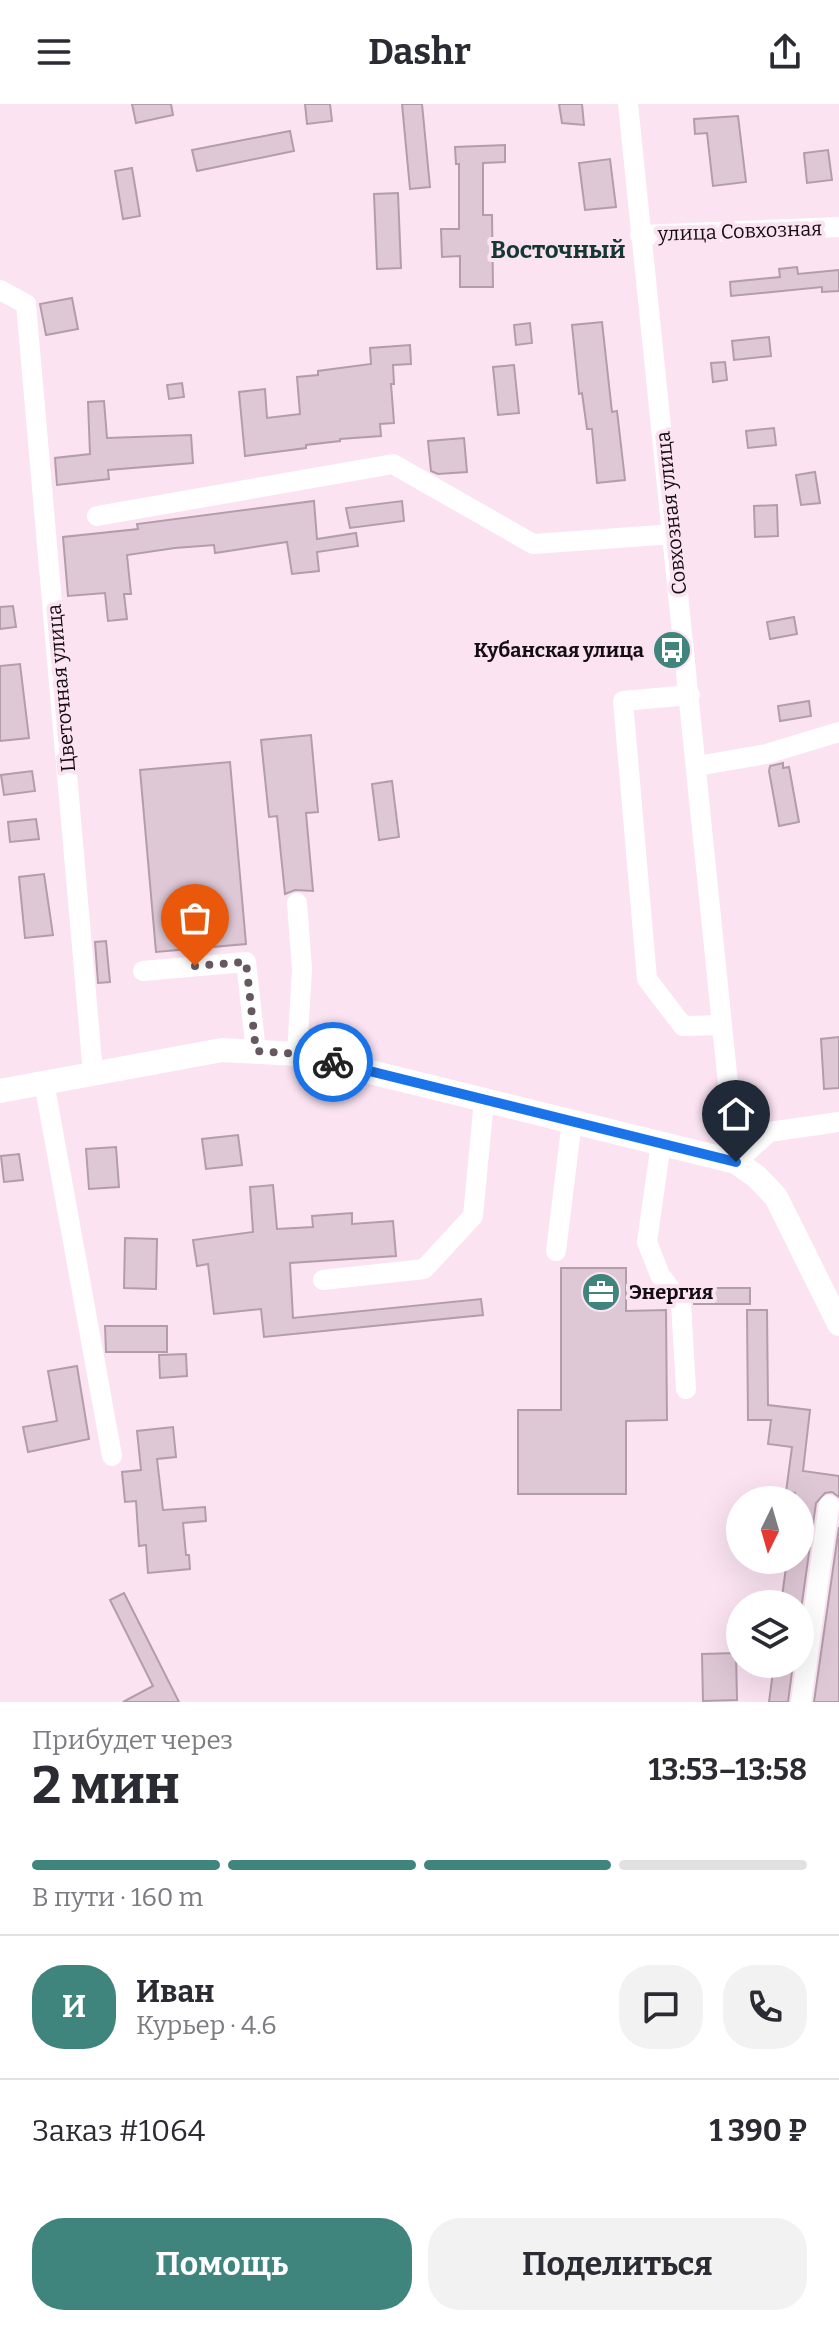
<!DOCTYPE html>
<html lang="ru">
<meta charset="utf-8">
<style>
body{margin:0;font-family:Bitter,serif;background:#f2f2f3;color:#2b2b33;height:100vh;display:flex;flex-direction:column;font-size:30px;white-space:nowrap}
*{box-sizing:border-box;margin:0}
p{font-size:26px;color:#7c7c81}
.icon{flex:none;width:44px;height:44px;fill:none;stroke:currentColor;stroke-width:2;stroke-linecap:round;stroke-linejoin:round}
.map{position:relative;height:1598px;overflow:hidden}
.sheet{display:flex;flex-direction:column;background:#fff;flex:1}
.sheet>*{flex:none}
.needle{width:52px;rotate:185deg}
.buttons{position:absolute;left:726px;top:1382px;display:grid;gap:16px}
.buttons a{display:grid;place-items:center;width:88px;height:88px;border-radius:50%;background:#fff;box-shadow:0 8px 32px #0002;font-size:40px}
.pin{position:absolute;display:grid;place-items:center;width:68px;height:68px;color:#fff;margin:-82px -34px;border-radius:50% 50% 50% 0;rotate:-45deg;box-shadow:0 0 8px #0007}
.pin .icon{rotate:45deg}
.courier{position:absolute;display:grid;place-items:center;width:80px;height:80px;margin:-40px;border:6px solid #1a73e8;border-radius:50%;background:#fff;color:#222;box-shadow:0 2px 10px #0007}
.headline em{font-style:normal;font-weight:700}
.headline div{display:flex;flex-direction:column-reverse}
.headline{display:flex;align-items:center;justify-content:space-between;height:136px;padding:0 32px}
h1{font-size:52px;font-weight:700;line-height:60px}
.bar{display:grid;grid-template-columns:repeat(4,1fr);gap:12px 8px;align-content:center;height:96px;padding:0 32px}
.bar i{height:10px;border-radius:6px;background:#e1e1e2}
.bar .active{background:#3f857d}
.bar p{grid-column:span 4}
.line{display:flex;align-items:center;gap:20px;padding:0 32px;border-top:2px solid #e1e1e2}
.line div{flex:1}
.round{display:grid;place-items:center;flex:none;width:84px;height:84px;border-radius:32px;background:#f2f2f3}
.action{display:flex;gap:16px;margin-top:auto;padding:16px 32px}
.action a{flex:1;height:92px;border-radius:32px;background:#3f857d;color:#fff;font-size:32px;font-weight:700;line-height:92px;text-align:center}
.action a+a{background:#f2f2f3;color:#2b2b33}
header{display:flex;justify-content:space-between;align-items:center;height:104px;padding:0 32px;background:#fff;font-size:36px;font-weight:700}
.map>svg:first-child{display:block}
.building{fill:#dfc8d6;stroke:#b49dab;stroke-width:2}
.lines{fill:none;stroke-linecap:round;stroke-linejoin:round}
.minor{stroke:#fff;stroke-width:20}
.major{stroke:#fff;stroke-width:24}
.done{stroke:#655860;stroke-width:8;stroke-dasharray:0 14.4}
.route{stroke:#1a73e8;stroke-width:10}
.labels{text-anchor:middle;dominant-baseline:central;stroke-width:8;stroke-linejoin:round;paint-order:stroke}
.street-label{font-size:20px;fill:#140d12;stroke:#fbe3f2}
.poi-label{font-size:20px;font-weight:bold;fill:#140d12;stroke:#fbe3f2;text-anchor:end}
.quarter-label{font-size:24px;font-weight:bold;fill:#153733;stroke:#fbe3f2}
</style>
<header><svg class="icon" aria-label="menu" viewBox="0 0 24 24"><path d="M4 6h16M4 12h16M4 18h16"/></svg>Dashr<svg class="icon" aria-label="share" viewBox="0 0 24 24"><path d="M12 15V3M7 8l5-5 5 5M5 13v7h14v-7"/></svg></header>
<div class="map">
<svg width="839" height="1598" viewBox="0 0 839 1598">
<rect width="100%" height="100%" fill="#fbe3f2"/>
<!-- building -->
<g class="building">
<path d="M132,0H171L173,11L136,19Z"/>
<path d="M305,0H330L332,17L307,20Z"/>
<path d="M402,0H422L430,83L410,85Z"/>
<path d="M559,0H582L584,21L562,19Z"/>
<path d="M738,12L746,78L713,82L707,29L695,30L694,15Z"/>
<path d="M290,27L294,47L197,67L192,46Z"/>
<path d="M505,41V58L483,59V111H492L493,183H460V152L442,153L441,125H459V60H456L455,43Z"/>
<path d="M828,46L832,76L807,79L804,49Z"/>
<path d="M610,55L616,103L585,106L579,59Z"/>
<path d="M132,64L140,112L123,115L115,67Z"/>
<path d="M398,89L401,164L377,165L374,90Z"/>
<path d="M797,163L798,170L839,166V187L822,188V183L731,192L730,178L780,173L779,165Z"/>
<path d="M72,194L78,225L46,231L40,200Z"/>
<path d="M602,218L612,308L617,307L625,376L597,379L592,325H587L582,289L579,290L572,221Z"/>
<path d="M530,219L532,239L516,241L514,221Z"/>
<path d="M769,233L771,252L734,256L732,237Z"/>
<path d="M410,241L411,260L393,261L394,280H391L394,319L380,320L381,332L340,335V337L306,341V344L245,352L239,288L265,285L267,314L300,310L297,273L318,271V267L371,260L370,244Z"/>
<path d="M725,258L727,276L713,278L711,259Z"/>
<path d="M514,261L519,309L498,311L493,263Z"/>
<path d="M182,279L184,293L169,295L167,281Z"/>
<path d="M104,297L107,334L191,331L193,359L108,366L109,375L57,381L55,354L90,350L88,298Z"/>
<path d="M774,324L776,341L748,344L746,327Z"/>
<path d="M464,334L467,368L438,370L431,367L428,337Z"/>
<path d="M815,368L820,399L801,401L796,371Z"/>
<path d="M314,397L317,435L356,429L358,442L317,448L319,467L292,470L287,438L215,449L214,441L175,444L127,451L131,490H124L127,515L108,517L105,489L68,492L63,433L138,425L137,420Z"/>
<path d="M402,397L404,417L350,424L346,404Z"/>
<path d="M777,401L778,432L755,433L754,402Z"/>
<path d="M13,502L16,523L0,525V503Z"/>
<path d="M794,513L797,530L770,535L767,518Z"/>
<path d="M20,560L29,634L0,637V562Z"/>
<path d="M809,597L811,612L780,617L778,602Z"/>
<path d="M311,631L318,708L306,709L313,787L295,786L285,790L277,712L269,713L261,636Z"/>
<path d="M230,658L246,840L156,848L140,666Z"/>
<path d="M783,659V664L789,663L799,718L779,722L769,667L770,662Z"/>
<path d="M32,667L35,687L4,691L1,671Z"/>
<path d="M392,677L399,733L379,736L372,680Z"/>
<path d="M36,715L39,735L10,738L8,718Z"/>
<path d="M44,770L53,831L25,834L19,773Z"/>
<path d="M106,837L110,878L98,879L95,838Z"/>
<path d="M839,933V984L824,985L821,935Z"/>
<path d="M238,1031L242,1061L206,1065L202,1035Z"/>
<path d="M116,1043L119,1083L89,1085L86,1045Z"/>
<path d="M19,1050L23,1076L4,1078L1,1052Z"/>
<path d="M273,1081L277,1125L313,1123L312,1112L352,1109V1120L393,1117L396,1152L290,1159L293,1214L481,1195L483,1211L264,1233L261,1205L214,1210L208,1160L197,1162L193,1136L253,1128L250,1083Z"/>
<path d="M125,1134L157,1135L156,1185L124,1184Z"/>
<path d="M561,1164H626V1207L666,1206L667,1316L626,1317V1390H518V1306H561Z"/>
<rect x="694" y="1184" width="56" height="16"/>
<path d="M747,1206H767L768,1301L810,1306L803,1367L839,1372V1393L832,1388L825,1389L816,1399L800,1513V1500H781L787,1456H800V1396H794L795,1389L786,1388L792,1343L768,1340L771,1316H748Z"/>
<path d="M105,1222H167V1248H106Z"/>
<path d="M186,1250L187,1272L160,1274L159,1251Z"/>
<path d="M77,1262L89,1335L28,1348L23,1323L57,1317L48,1267Z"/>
<path d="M173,1323L176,1353L157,1355L163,1406L205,1403L206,1417L183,1419L186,1451H189L190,1465L148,1469L146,1441L139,1442L136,1397L125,1398L122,1368L141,1366L137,1327Z"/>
<path d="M839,1423V1598H814Z"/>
<path d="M124,1489L179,1598H123L153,1582L110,1496Z"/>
<path d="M736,1549L737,1596L703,1597L702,1550Z"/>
<path d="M774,1560H793L788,1598H769Z"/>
</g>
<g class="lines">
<!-- minor -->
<g class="minor">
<path d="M628,0L736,1058"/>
<path d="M640,131L839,123"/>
<path d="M0,186L26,200L93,969"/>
<path d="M97,412L393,360L533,440L674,430"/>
<path d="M690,591L623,597L647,875L683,922L722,921"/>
<path d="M697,662L766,650L839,628"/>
<path d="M297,799L302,865L297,950"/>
<path d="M143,867L246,858L256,947"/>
<path d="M44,978L112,1352"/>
<path d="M661,1039L647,1138L660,1171L681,1199L686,1285"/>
<path d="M736,1058L769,1028L839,1018"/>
<path d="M556,1147L572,1017"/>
<path d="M323,1176L424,1165L473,1112L484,996"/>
<path d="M801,1598L829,1401"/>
</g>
<!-- major -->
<path class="major" d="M0,987L222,946L297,950L736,1058L757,1073L776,1093L839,1220"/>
</g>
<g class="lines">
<!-- done -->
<path class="done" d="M195,862L246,858L256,947L297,950L333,958"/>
<!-- route -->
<path class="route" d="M333,958L736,1058"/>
</g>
<!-- icons -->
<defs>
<g id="bus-disc" transform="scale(2)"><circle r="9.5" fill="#3f857d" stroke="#fbe3f2"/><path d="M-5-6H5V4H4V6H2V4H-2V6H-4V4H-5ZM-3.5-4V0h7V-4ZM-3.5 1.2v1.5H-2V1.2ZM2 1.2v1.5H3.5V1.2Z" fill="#fff"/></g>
<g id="office-disc" transform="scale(2)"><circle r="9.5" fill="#3f857d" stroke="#fbe3f2"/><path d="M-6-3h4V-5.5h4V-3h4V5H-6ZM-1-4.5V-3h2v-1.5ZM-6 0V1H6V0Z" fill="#fff"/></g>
</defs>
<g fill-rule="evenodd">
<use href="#bus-disc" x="672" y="546"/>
<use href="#office-disc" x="601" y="1188"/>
</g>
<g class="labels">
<!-- street labels -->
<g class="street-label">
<text transform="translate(740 127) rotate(-2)">улица Совхозная</text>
<text transform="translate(671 409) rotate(-96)">Совхозная улица</text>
<text transform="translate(61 584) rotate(-95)">Цветочная улица</text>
</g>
<!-- poi labels -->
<g class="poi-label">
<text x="644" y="546">Кубанская улица</text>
<text x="629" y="1188" text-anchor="start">Энергия</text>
</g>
<!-- quarter labels -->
<g class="quarter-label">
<text x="558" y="146">Восточный</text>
</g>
</g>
</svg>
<div class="buttons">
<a><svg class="needle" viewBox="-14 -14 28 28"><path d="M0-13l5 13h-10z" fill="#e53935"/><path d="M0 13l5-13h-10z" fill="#7c7c81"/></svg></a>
<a><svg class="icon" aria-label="layers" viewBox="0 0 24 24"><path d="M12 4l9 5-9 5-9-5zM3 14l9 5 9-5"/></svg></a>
</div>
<div class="pin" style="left:195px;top:862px;background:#ea580c"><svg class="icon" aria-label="bag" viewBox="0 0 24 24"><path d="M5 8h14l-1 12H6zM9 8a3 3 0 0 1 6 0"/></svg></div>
<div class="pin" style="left:736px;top:1058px;background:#1f2937"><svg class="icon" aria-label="home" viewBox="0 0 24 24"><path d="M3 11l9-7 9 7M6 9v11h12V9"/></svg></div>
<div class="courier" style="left:333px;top:958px"><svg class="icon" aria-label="bike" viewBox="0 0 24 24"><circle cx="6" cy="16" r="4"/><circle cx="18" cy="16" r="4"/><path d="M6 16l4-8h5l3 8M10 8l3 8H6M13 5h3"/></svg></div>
</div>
<section class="sheet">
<div class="headline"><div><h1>2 мин</h1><p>Прибудет через</p></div><em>13:53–13:58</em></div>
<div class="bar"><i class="active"></i><i class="active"></i><i class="active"></i><i></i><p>В пути · 160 m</p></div>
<div class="line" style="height:144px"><b class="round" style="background:#3f857d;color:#fff">И</b><div><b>Иван</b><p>Курьер · 4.6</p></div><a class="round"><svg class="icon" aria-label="chat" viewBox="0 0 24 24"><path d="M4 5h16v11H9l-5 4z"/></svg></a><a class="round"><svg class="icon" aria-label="phone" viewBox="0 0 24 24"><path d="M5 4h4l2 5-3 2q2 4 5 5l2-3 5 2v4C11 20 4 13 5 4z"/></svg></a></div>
<div class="line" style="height:104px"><div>Заказ #1064</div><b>1 390 ₽</b></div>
<div class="action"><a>Помощь</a><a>Поделиться</a></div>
</section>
